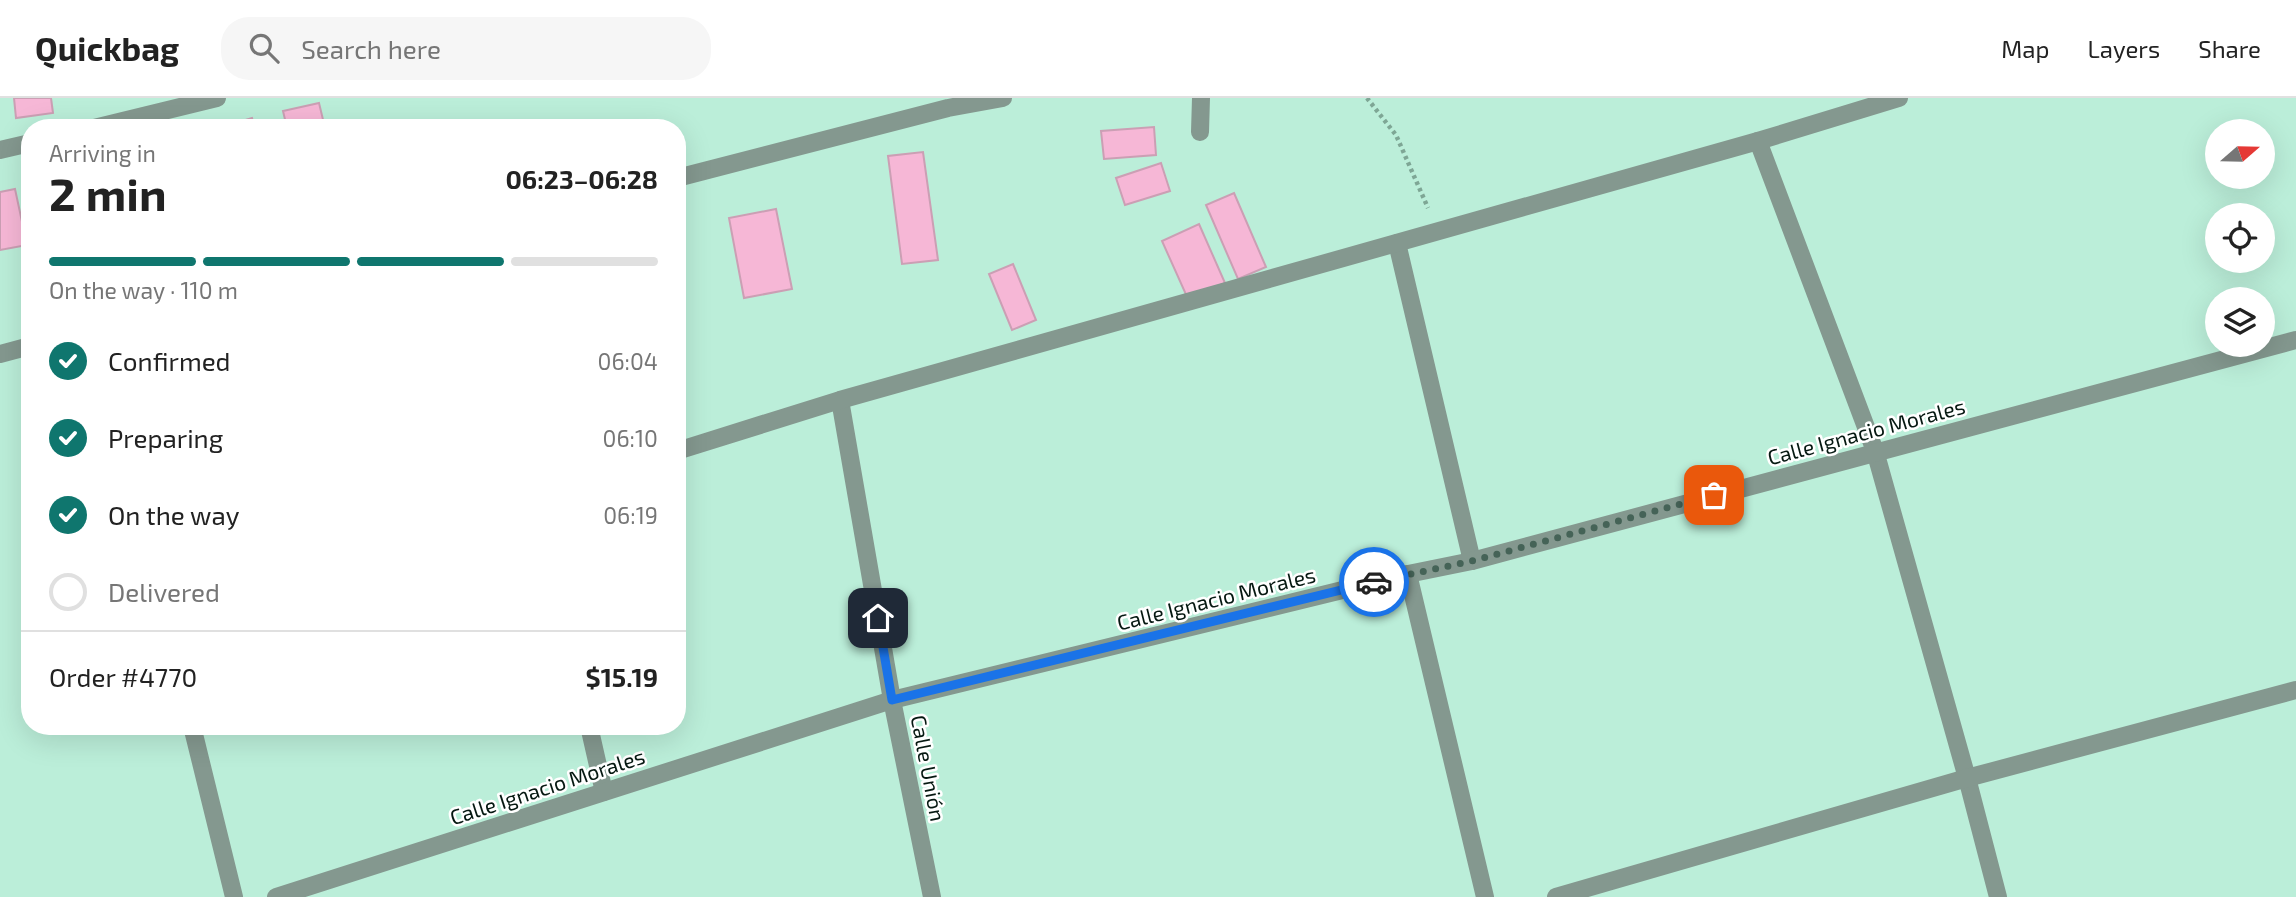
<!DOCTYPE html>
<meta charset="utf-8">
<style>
body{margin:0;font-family:"Exo 2",sans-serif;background:#f6f6f6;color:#222;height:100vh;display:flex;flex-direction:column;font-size:26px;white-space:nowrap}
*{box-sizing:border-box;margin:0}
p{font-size:23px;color:#767676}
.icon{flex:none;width:38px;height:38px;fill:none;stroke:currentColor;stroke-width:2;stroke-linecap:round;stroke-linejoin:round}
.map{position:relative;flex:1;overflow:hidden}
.details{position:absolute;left:21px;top:21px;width:665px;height:616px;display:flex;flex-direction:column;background:#fff;border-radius:28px;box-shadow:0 7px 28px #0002}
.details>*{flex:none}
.needle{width:46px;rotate:70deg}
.buttons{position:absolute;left:2205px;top:21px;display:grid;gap:14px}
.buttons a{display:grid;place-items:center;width:70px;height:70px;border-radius:50%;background:#fff;box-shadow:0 7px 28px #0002;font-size:35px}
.pin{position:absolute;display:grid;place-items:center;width:60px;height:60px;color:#fff;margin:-30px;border-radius:14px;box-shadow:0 4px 10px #0006}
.courier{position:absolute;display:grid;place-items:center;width:70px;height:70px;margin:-35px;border:5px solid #1a73e8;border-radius:50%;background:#fff;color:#222;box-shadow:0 2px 9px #0007}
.head em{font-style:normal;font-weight:700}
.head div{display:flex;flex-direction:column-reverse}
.head{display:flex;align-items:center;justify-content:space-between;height:119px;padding:0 28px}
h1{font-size:46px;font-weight:700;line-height:52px}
.bar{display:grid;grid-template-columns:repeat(4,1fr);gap:10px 7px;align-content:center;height:84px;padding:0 28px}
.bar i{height:9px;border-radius:5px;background:#e0e0e0}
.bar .active{background:#0f766e}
.bar p{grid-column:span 4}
.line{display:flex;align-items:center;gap:18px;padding:0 28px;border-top:2px solid #e0e0e0}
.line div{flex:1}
ol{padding:0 28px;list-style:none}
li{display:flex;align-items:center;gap:21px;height:77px}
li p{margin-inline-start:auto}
li .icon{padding:7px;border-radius:50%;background:#0f766e;color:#fff;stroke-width:4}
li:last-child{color:#767676}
li i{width:38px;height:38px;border:4px solid #e0e0e0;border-radius:50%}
header{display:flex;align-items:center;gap:42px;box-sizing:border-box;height:98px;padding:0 35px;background:#fff;border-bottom:2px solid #e0e0e0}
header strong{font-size:33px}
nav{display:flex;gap:38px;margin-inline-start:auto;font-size:24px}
.search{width:490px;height:63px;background:#f6f6f6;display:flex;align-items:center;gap:18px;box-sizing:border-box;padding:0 24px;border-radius:28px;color:#767676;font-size:26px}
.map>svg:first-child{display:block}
.building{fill:#f6b7d6;stroke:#cb9fb4;stroke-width:2}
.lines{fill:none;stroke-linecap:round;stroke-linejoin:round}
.path{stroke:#7ea695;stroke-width:4.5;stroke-dasharray:3.5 3.5;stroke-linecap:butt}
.minor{stroke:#84988f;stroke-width:18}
.done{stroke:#456357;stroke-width:7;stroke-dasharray:0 12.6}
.route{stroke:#1a73e8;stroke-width:9}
.labels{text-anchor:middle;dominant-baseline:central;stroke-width:5;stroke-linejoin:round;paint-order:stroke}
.street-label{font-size:21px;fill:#051811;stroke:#fff}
</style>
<header>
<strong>Quickbag</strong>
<div class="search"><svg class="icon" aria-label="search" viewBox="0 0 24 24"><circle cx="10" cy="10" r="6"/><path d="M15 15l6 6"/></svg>Search here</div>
<nav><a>Map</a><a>Layers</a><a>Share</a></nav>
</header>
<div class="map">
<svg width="2296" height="799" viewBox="0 0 2296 799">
<rect width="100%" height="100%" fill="#bbeed9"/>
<!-- building -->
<g class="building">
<path d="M14,0H51L53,15L16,20Z"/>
<path d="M319,5L325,30H287L283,13Z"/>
<path d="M252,20L255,30H219Z"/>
<path d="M1154,29L1156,57L1104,61L1101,33Z"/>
<path d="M923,54L938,162L902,166L888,58Z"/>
<path d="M1161,65L1170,93L1125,107L1116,80Z"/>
<path d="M15,91L27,147L0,152V94Z"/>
<path d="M1234,95L1266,169L1238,181L1206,107Z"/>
<path d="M776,111L792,191L744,200L729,120Z"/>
<path d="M1199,126L1225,185L1188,201L1162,143Z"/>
<path d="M1013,166L1036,222L1012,232L989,176Z"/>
</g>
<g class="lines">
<!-- path -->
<path class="path" d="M1367,0L1396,37L1428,110"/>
<!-- minor -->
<g class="minor">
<path d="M94,30L217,0"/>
<path d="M1200,34L1201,0"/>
<path d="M1758,43L1875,353L1967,680L1998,799"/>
<path d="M0,52L30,45"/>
<path d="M677,80L948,10L1003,0"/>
<path d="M1397,145L1472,463"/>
<path d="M0,256L30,248"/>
<path d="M840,302L892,602L932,799"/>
<path d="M677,353L840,302L1758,43L1899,0"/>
<path d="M1408,476L1485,799"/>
<path d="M192,628L234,799"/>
<path d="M589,628L604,694"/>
<path d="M276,799L892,602L1408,476L1472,463L2296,242"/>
<path d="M1556,799L1967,680L2296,592"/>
</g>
</g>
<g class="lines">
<!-- done -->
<path class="done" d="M1374,484L1472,463L1714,397"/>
<!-- route -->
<path class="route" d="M878,520L892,602L1374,484"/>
</g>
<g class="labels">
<!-- street labels -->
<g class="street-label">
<text transform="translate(1866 333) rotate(-15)">Calle Ignacio Morales</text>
<text transform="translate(1216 500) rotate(-14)">Calle Ignacio Morales</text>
<text transform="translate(929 670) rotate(79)">Calle Unión</text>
<text transform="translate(547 688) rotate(-18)">Calle Ignacio Morales</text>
</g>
</g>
</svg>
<div class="buttons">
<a><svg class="needle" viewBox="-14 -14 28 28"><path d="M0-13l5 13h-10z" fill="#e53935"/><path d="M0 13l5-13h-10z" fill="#767676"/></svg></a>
<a><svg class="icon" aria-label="locate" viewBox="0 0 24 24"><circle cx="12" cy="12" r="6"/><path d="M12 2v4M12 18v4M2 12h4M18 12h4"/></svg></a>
<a><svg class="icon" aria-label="layers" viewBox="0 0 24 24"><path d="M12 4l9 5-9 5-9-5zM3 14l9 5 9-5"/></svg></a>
</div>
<div class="pin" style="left:1714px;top:397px;background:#ea580c"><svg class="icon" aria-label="bag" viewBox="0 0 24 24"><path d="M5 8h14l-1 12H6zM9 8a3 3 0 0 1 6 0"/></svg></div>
<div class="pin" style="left:878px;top:520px;background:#1f2937"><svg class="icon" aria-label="home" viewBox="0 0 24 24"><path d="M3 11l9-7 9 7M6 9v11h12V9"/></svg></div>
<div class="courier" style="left:1374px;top:484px"><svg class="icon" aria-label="car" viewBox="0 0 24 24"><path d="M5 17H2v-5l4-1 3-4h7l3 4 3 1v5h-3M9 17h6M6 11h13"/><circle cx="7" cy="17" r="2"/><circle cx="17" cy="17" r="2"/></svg></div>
<section class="details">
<div class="head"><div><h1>2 min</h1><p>Arriving in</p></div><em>06:23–06:28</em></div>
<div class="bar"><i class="active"></i><i class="active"></i><i class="active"></i><i></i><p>On the way · 110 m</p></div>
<ol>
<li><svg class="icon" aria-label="check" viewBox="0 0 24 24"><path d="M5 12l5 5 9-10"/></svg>Confirmed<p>06:04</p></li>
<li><svg class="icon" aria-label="check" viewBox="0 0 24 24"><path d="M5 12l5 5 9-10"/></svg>Preparing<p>06:10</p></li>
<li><svg class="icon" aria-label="check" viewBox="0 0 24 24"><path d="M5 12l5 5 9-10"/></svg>On the way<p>06:19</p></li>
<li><i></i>Delivered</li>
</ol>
<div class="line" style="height:91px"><div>Order #4770</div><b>$15.19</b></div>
</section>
</div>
